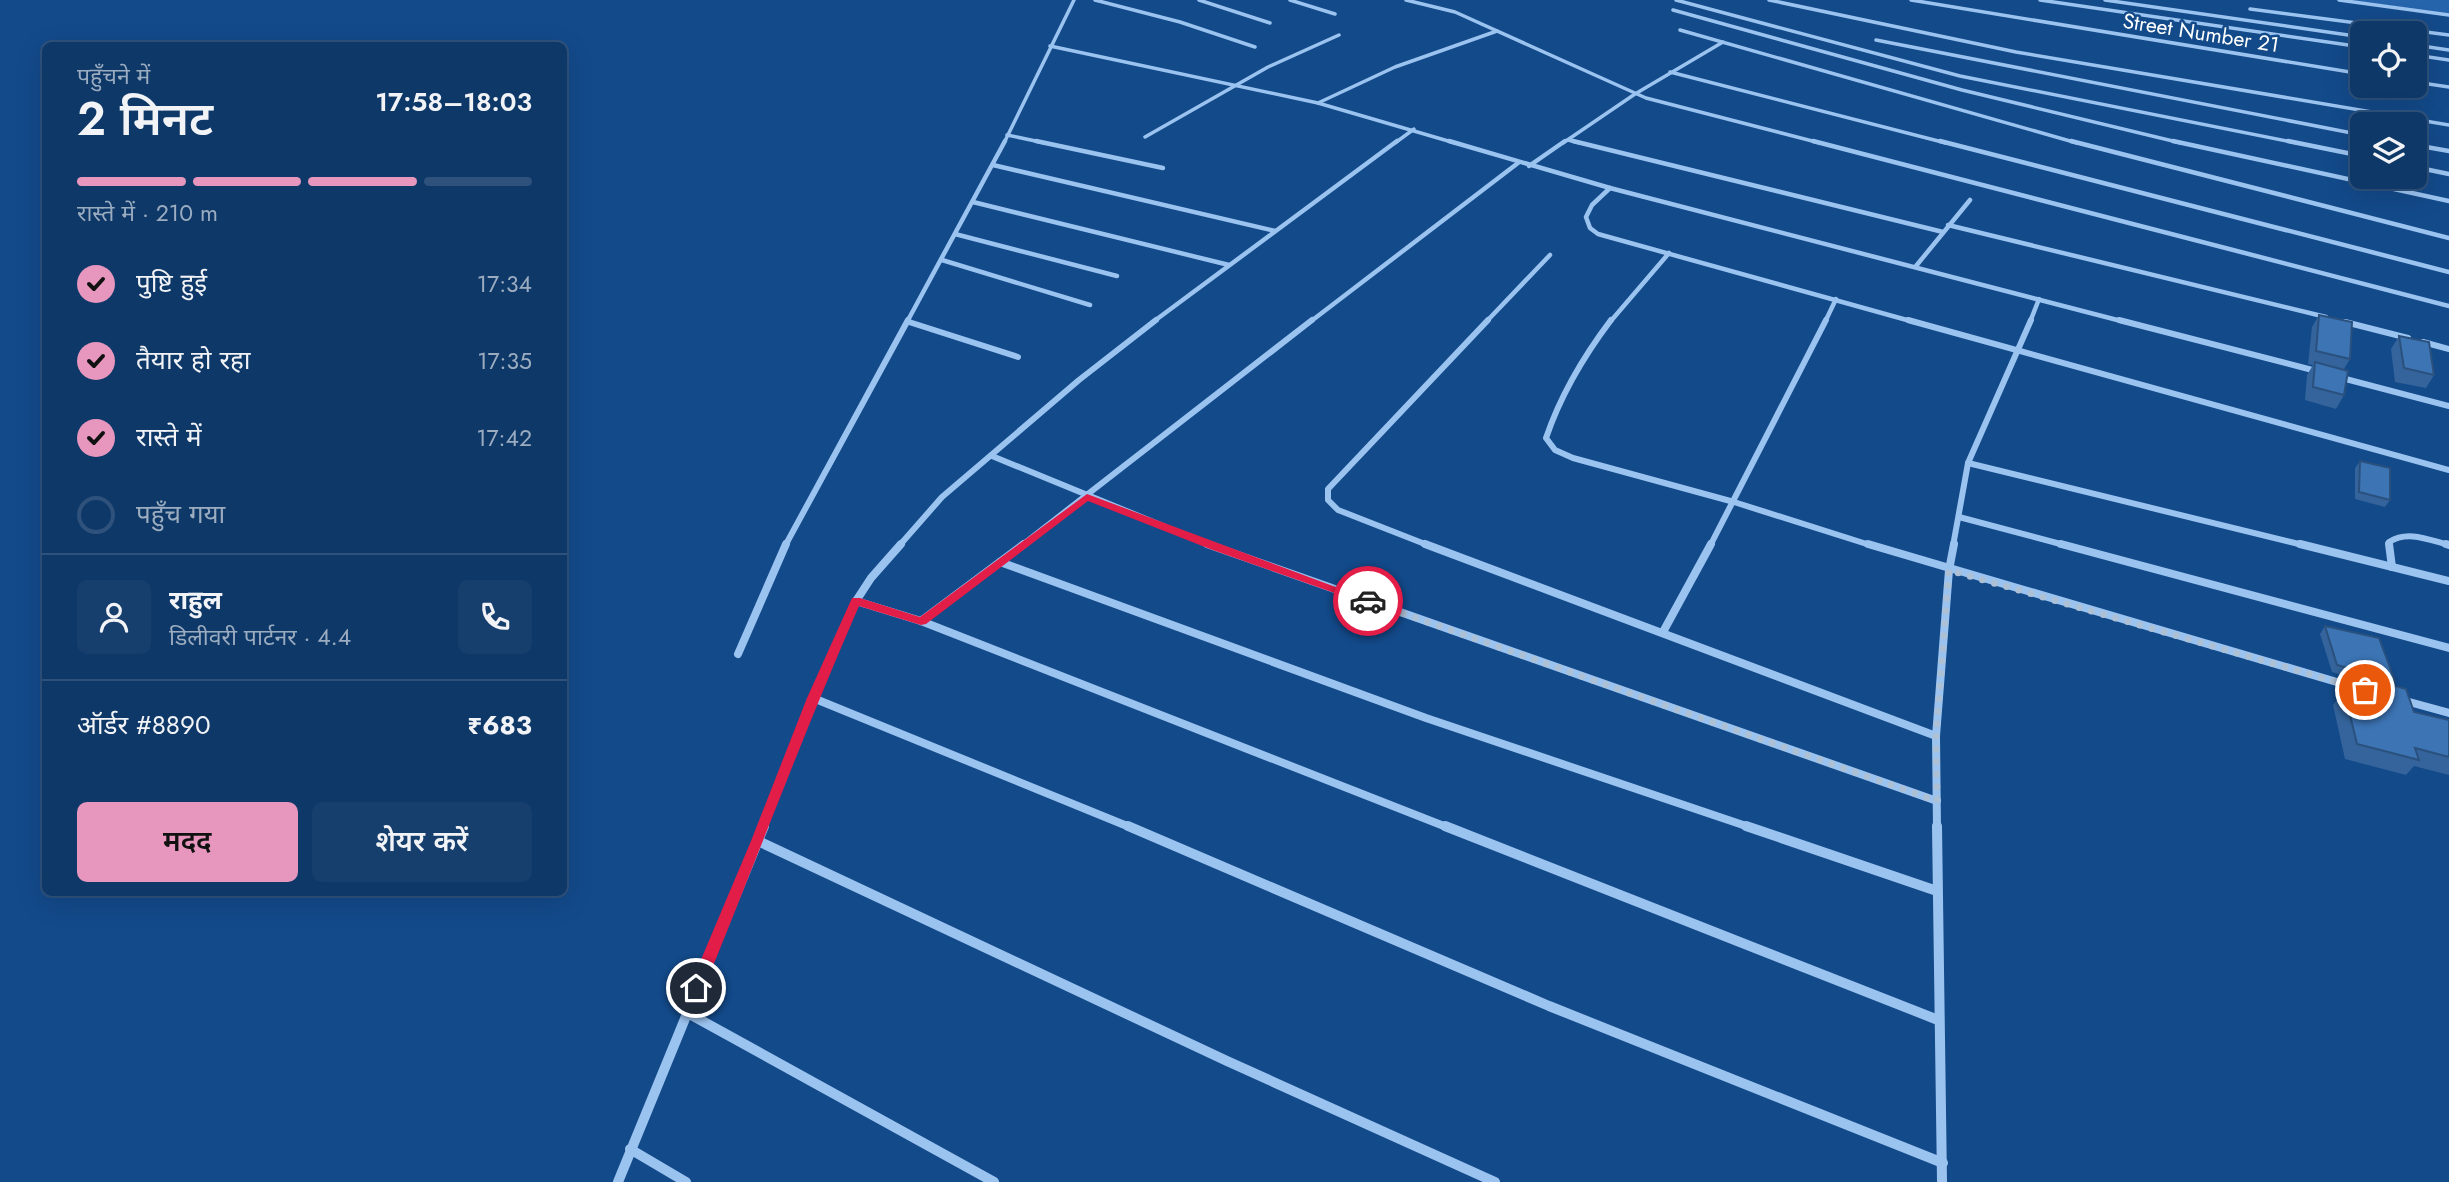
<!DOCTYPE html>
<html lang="hi">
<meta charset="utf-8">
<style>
body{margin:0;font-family:Jost,"Noto Sans Devanagari",sans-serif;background:#173f6e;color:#f1f3f6;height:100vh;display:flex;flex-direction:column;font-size:26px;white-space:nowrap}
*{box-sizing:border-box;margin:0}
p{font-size:23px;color:#9bacc0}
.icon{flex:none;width:38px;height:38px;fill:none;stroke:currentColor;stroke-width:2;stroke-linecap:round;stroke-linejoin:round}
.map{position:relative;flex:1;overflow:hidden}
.drawer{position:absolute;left:42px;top:42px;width:525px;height:854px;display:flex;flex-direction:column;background:#0e3868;border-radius:10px;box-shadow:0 7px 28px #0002,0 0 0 2px #2e527c}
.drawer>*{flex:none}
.fabs{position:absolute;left:2350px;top:21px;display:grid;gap:14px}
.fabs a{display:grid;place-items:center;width:77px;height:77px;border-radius:10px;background:#0e3868;box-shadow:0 7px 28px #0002,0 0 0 2px #2e527c;font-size:35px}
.pin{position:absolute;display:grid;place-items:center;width:60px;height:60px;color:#fff;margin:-30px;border:4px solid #fff;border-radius:50%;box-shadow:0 2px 7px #0007}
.courier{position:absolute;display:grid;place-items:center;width:70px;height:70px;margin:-35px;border:5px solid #e11d48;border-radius:50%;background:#fff;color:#222;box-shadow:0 2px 9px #0007}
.head em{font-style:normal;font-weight:600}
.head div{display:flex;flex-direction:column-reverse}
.head{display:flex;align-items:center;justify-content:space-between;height:119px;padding:0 35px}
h1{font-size:46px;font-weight:600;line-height:52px}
.bar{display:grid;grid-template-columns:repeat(4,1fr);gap:10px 7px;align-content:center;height:84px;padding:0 35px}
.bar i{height:9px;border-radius:5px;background:#2e527c}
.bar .on{background:#e797bd}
.bar p{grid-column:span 4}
.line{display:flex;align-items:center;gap:18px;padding:0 35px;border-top:2px solid #2e527c}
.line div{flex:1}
.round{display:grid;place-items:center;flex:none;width:74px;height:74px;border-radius:10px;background:#173f6e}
ol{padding:0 35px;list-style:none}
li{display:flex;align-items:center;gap:21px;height:77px}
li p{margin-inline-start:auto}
li .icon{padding:7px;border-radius:50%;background:#e797bd;color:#111;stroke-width:4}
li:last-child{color:#9bacc0}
li i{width:38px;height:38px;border:4px solid #2e527c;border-radius:50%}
.button{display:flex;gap:14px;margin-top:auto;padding:14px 35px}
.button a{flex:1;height:80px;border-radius:10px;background:#e797bd;color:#111;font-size:28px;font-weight:600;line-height:80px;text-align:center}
.button a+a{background:#173f6e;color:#f1f3f6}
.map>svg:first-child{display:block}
.green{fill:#2564aa}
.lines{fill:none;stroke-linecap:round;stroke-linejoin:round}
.street-far4{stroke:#9bc3f0;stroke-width:3.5}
.street-far3{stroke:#9bc3f0;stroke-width:4.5}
.street-far2{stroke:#9bc3f0;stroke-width:6}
.street-far1{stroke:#9bc3f0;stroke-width:8}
.street{stroke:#9bc3f0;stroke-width:10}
.wall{fill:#34649b}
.building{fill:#3c74b4;stroke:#2a517e;stroke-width:2}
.route{fill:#e11d48}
.done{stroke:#acc0d6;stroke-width:7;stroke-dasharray:0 12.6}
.labels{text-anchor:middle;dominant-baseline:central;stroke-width:5;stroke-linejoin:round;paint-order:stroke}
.far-street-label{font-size:21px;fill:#fff;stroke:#134a8a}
</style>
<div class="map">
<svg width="2449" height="1182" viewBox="0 0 2449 1182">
<rect width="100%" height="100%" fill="#134a8a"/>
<!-- green -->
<path class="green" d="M2351,0H2449V14Z"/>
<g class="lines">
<!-- street-far4 -->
<g class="street-far4">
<path d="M1095,0L1180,22L1255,47"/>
<path d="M1199,0L1270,23"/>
<path d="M1290,0L1335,14"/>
<path d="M1406,0L1455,12L1646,98L1820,143"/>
<path d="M1676,0L1960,76L2297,143"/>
<path d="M1769,0L2016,52L2449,125"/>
<path d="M1911,0L2362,74"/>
<path d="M2040,0L2362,47"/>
<path d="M2105,0L2362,37"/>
<path d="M2339,0L2449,15"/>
<path d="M2250,9L2449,35"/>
<path d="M1673,10L1962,90L2181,143"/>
<path d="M1680,30L2077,143"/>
<path d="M1876,40L2362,135"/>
<path d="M2415,45L2449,50"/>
<path d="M1050,46L1318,103L1455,143"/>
<path d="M2415,55L2449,60"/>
<path d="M1670,72L1946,143"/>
<path d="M2415,82L2449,87"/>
<path d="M1318,103L1395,67L1497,31"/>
<path d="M1007,135L1045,143"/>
<path d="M1145,137L1268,67L1339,35"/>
<path d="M1568,140L1580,143"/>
<path d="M1004,143L1074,0"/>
<path d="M1395,143L1414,129"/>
<path d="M1563,143L1635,94L1723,42"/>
</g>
<!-- street-far3 -->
<g class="street-far3">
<path d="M1036,141L1163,168"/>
<path d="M1449,141L1610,188L2125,322"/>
<path d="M1573,141L1943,232"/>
<path d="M1813,141L2449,306"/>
<path d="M1940,141L2449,272"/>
<path d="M2071,141L2449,238"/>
<path d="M2173,141L2449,201"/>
<path d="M2288,141L2362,156"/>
<path d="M2415,145L2449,151"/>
<path d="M993,165L1275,231"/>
<path d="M1529,166L1565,141"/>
<path d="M2415,167L2449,174"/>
<path d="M1610,188L1592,205L1586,217L1590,228L1598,234L1914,322"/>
<path d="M973,202L1229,265"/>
<path d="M1948,225L2326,317"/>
<path d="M955,234L1117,276"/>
<path d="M942,260L1090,305"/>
<path d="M1916,266L1970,200"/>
<path d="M907,322L1005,141"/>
<path d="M1153,322L1397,141"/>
<path d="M1310,322L1518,163"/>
<path d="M1486,322L1550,255"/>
<path d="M1610,322L1669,253"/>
<path d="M1825,322L1836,299"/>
<path d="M2030,322L2039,299"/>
</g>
<!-- street-far2 -->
<g class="street-far2">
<path d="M1611,320C1583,357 1561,394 1546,438L1555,450L1573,458L1734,502L1873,546"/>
<path d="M1908,320L2449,470"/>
<path d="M2119,320L2320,372"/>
<path d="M909,322L1018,357"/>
<path d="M2345,322L2408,338"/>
<path d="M2423,342L2449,349"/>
<path d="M2338,377L2449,406"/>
<path d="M992,456L1212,546"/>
<path d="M1968,463L2307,546"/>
<path d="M1959,517L2068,546"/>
<path d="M785,546L908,320"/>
<path d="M899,546L942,497L1079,380L1156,320"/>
<path d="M1021,546L1312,320"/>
<path d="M1430,546L1338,510L1328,500V489L1488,320"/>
<path d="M1710,546L1826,320"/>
<path d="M1953,546L1968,463L2031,320"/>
<path d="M2389,546V542C2408,530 2429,540 2449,545"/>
</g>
<!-- street-far1 -->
<g class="street-far1">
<path d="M1207,544L1937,801"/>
<path d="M1425,544L1936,736"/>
<path d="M1868,544L2347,685"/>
<path d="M2061,544L2449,648"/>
<path d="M2300,544L2449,581"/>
<path d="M2389,544L2392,567"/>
<path d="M2446,544L2449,545"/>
<path d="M1000,562L1426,718L1752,828"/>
<path d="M856,601L921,621L1449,828"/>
<path d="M921,621L1024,544"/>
<path d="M1663,632L1711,544"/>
<path d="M738,654L786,544"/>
<path d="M813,698L1132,828"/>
<path d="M2402,700L2449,713"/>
<path d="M763,828L813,698L856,601L871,578L901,544"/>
<path d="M1937,828L1936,736L1949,570L1954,544"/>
</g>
<!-- street -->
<g class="street">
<path d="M1128,826L1549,1006L1943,1163"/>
<path d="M1445,826L1938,1020"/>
<path d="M1746,826L1937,891"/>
<path d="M1937,826L1942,1182"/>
<path d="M758,841L1227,1061L1495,1182"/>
<path d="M686,1012L994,1182"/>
<path d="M630,1149L686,1182"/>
<path d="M618,1182L764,826"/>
</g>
</g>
<!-- wall -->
<g class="wall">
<path d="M2319,315L2350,359L2344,369V395L2336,409L2305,400L2307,375L2313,365L2308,364L2312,327Z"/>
<path d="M2399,336L2434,375L2426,388L2395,382L2391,349Z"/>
<path d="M2360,461L2390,500L2385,507L2355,499V468Z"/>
<path d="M2325,626L2395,681L2392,685L2414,712L2449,720V775L2414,766L2406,775L2345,759L2333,705L2339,697L2336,687L2345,676L2332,672L2320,634Z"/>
</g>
<!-- building -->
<g class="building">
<path d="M2319,315L2352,322L2350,359L2316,351Z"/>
<path d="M2399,336L2429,342L2434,375L2404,368Z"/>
<path d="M2315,362L2348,371L2344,395L2313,387Z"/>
<path d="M2360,461L2390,468V500L2359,492Z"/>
<path d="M2325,626L2379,638L2395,681L2337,665Z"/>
<path d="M2347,672L2406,689L2414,712L2449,720V757L2415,748L2419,760L2357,744L2344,690L2354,693Z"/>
</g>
<!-- route -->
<path class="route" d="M1087,494L1373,601L1372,603H1363L1210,549L1088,501L926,624L921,625L859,606C804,732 756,861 704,988L702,992H691L689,988L751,841L807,698L852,598H860L920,617Z"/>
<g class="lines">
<!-- done -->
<path class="done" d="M1368,601L1937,801L1936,736L1949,570L2365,690"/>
</g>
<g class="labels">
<!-- far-street labels -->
<g class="far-street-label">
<text transform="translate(2201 33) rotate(9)">Street Number 21</text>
</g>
</g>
</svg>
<div class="fabs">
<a><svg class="icon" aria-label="locate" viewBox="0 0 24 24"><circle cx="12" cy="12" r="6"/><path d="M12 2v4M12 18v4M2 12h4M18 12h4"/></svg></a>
<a><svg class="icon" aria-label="layers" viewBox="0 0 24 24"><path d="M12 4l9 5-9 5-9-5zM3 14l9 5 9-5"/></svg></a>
</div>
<div class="pin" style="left:2365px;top:690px;background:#ea580c"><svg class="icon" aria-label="bag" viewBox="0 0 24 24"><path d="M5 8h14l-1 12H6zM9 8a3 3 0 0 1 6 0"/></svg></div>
<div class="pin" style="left:696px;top:988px;background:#1f2937"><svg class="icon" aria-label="home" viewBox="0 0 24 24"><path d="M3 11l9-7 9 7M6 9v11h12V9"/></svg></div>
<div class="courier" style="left:1368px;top:601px"><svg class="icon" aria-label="car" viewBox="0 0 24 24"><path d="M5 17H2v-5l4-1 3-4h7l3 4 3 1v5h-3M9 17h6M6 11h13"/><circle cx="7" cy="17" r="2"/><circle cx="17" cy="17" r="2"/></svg></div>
<section class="drawer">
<div class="head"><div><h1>2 मिनट</h1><p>पहुँचने में</p></div><em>17:58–18:03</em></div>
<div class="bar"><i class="on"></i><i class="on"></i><i class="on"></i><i></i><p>रास्ते में · 210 m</p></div>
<ol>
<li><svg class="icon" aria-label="check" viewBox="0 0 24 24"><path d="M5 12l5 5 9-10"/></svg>पुष्टि हुई<p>17:34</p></li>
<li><svg class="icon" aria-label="check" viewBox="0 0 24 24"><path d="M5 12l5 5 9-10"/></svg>तैयार हो रहा<p>17:35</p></li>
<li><svg class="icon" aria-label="check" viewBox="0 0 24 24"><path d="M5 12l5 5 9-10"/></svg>रास्ते में<p>17:42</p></li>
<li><i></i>पहुँच गया</li>
</ol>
<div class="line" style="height:126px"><a class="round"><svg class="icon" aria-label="person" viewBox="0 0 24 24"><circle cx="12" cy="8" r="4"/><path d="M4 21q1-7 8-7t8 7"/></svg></a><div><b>राहुल</b><p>डिलीवरी पार्टनर · 4.4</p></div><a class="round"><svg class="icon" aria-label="phone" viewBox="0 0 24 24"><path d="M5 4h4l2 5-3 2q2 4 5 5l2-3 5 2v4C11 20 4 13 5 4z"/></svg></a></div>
<div class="line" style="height:91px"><div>ऑर्डर #8890</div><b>₹683</b></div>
<div class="button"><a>मदद</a><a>शेयर करें</a></div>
</section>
</div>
